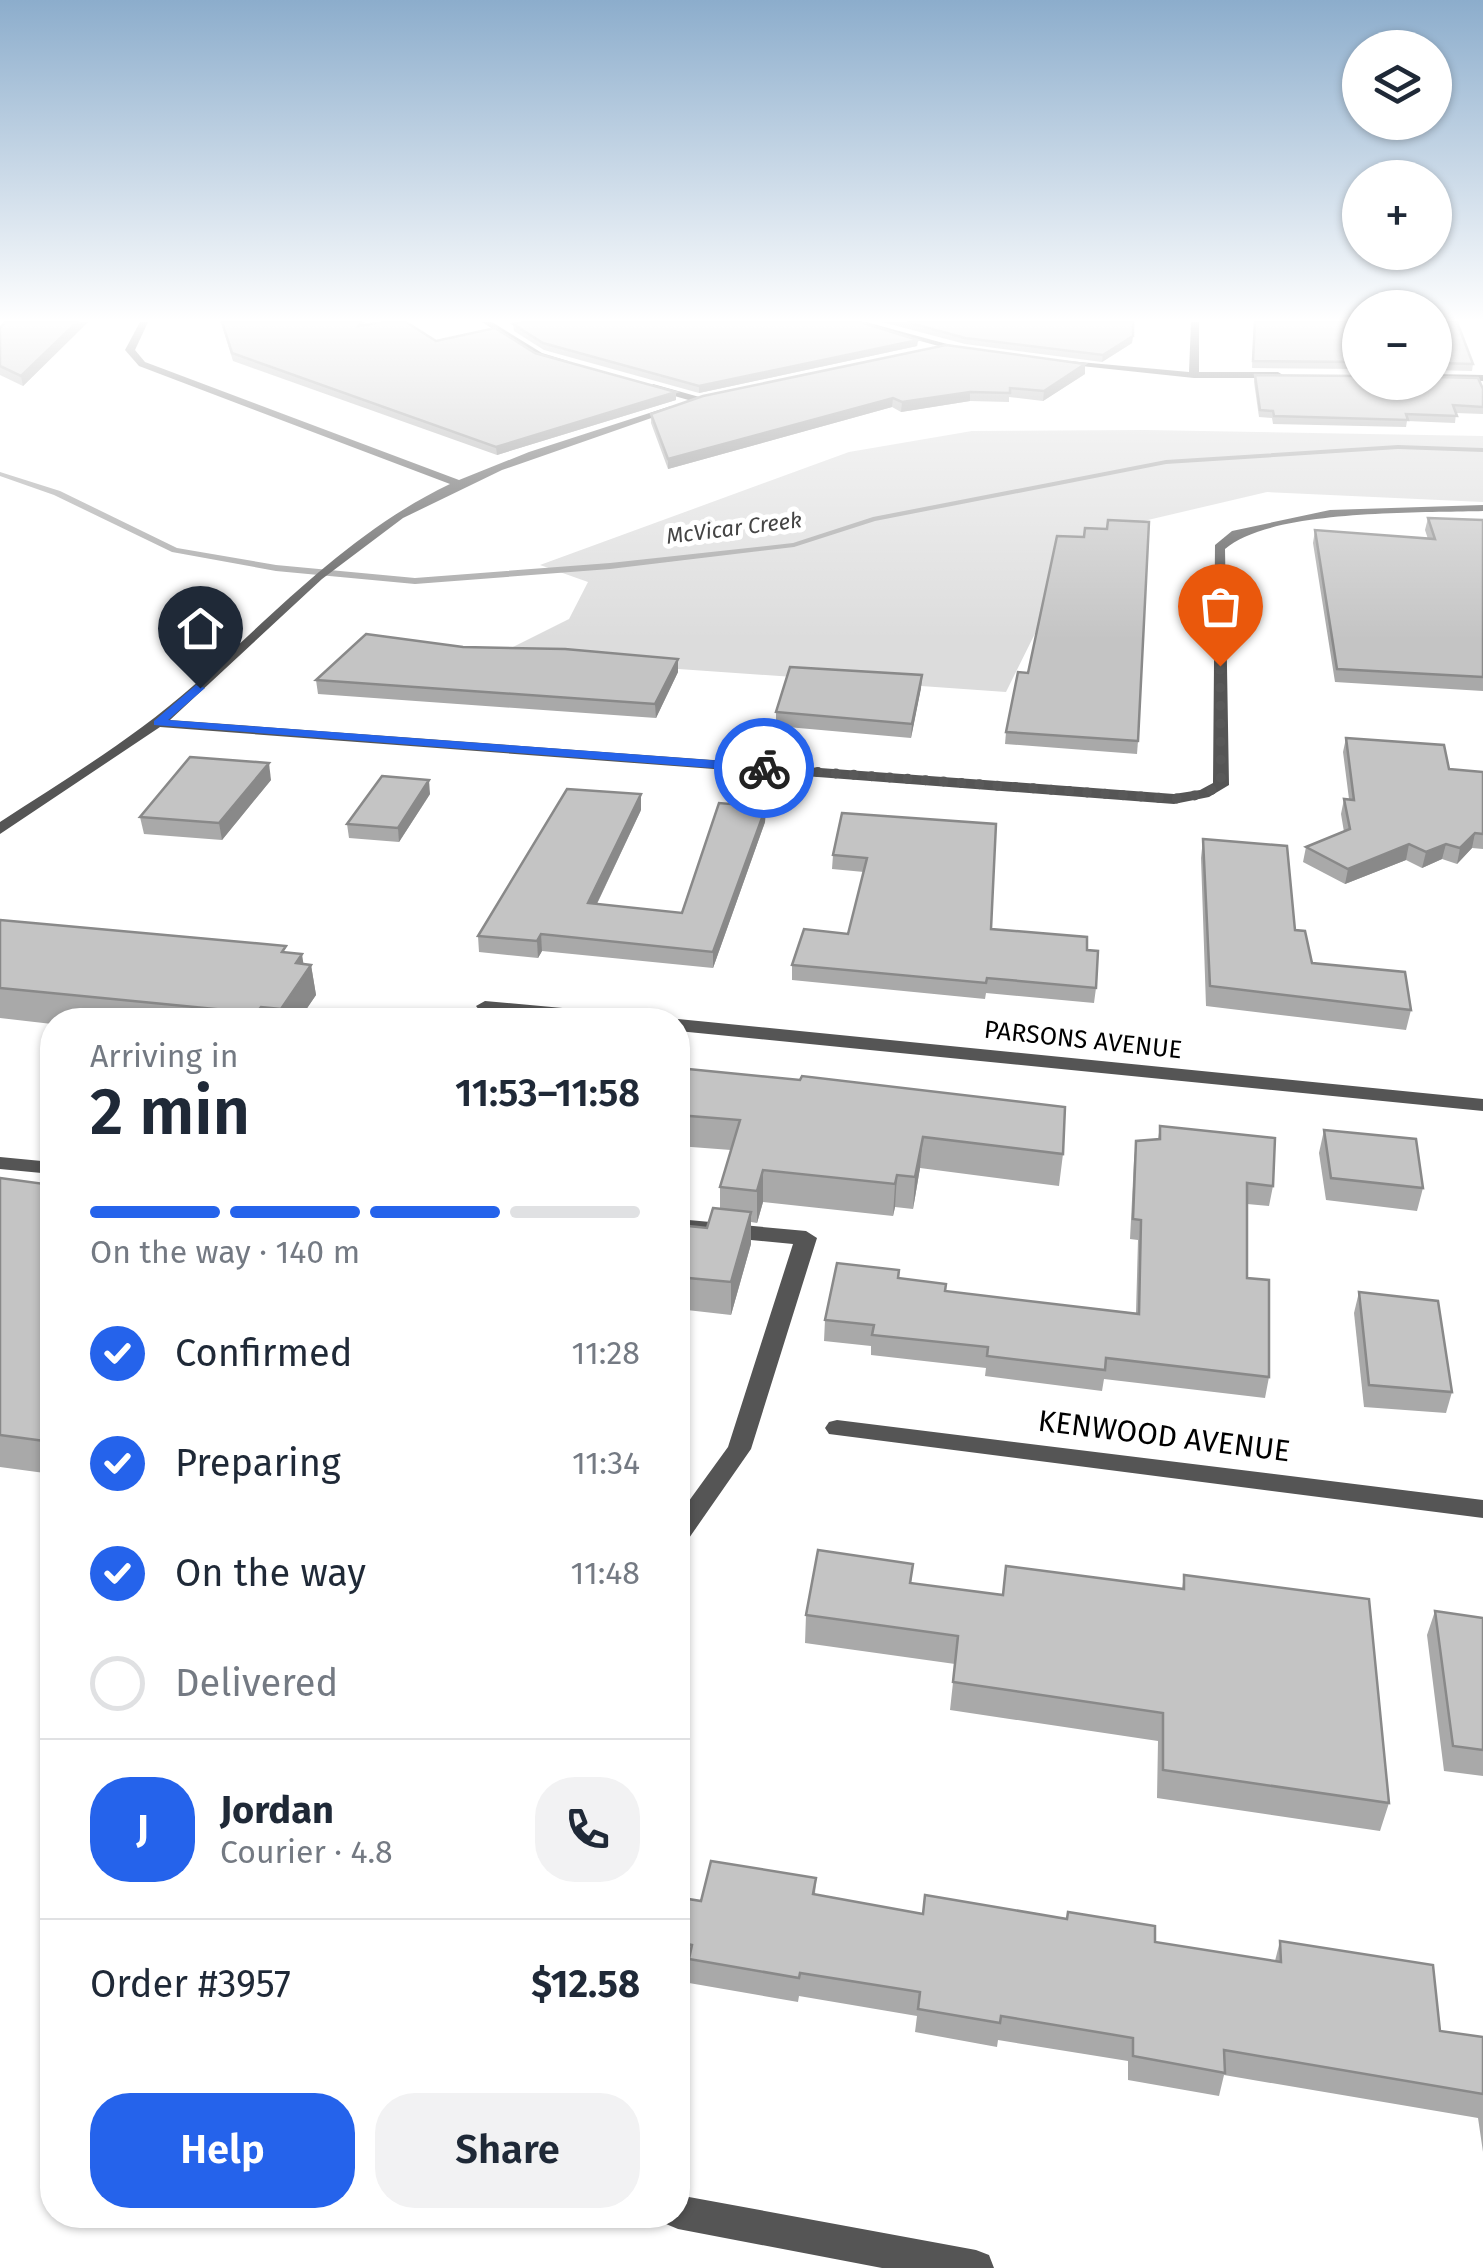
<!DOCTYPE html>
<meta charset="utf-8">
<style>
body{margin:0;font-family:"Fira Sans",sans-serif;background:#f2f2f3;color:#1f2937;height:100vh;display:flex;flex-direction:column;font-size:38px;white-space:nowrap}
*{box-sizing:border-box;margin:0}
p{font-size:32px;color:#747a83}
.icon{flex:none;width:55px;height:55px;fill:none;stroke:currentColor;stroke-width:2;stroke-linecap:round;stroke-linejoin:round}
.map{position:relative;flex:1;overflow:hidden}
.sheet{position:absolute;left:40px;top:1008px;width:650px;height:1220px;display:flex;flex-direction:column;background:#fff;border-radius:40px;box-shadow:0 2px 8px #0004}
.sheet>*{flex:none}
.tools{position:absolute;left:1342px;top:30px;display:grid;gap:20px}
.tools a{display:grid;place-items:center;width:110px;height:110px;border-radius:50%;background:#fff;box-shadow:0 2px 8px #0004;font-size:50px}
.pin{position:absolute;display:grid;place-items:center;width:85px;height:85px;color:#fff;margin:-102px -42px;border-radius:50% 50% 50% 0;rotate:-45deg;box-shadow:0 0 10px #0007}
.pin .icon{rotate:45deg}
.courier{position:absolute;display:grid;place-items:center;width:100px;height:100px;margin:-50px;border:8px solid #2563eb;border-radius:50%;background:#fff;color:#222;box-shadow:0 2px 12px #0007}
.overview em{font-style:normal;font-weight:600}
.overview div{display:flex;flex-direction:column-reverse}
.overview{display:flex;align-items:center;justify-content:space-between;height:170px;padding:0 50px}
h1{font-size:65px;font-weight:600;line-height:75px}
.bar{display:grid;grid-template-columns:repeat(4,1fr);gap:15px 10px;align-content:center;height:120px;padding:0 50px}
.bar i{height:12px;border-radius:8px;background:#e0e1e3}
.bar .on{background:#2563eb}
.bar p{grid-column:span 4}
.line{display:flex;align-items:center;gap:25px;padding:0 50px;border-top:2px solid #e0e1e3}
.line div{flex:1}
.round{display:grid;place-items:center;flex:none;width:105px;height:105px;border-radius:40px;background:#f2f2f3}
ol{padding:0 50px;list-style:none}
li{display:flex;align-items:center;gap:30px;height:110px}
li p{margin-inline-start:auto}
li .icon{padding:10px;border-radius:50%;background:#2563eb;color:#fff;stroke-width:4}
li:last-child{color:#747a83}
li i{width:55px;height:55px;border:5px solid #e0e1e3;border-radius:50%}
.cta{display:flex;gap:20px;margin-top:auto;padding:20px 50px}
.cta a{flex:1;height:115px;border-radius:40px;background:#2563eb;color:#fff;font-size:40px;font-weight:600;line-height:115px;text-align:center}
.cta a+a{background:#f2f2f3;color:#1f2937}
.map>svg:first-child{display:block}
.green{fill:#dcdcdc}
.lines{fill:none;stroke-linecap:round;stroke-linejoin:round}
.stream{fill:#a3a3a3;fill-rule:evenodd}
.service{fill:#555;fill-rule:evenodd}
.minor{fill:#555;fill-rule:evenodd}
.wall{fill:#a9a9a9}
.shaded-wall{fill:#898989}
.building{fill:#c4c4c4;stroke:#898989;stroke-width:2.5}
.route{fill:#2563eb}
.done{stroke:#595959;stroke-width:10;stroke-dasharray:0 18}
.labels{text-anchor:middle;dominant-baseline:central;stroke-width:10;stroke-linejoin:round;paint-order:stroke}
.far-water-label{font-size:22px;font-style:italic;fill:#444;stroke:#fff}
.street-label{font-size:25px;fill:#000;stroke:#fff}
.near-street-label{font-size:30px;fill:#000;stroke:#fff}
</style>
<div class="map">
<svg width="1483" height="2268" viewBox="0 0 1483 2268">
<rect width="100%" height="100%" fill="#fff"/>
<!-- green -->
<path class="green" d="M1145,430L1483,436V502L1267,492L1084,535L1006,692L495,656L569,619L588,582L540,565L849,452L972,431Z"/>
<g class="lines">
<!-- stream -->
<path class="stream" d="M1398,445L1483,448V452L1398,449L1166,464L875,521L794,547L610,569L415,584L276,571L172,552L54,495L0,476V472L60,491L177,548L276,565L415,578L610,563L793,543L873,517L1166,460Z"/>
<!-- service -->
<g class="service">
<path d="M0,1157L52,1162V1174L0,1169Z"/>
<path d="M678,1219L806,1231L817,1238L751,1449L687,1541L678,1544V1516L728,1447L793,1244L678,1233Z"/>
</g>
<!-- minor -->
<g class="minor">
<path d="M140,322H148L135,350L145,362L459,480L529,452L671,406L680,408L502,470L403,518L322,579L170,720L1174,794L1200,790L1213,783L1215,545L1232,531L1330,510L1483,505V511C1421,513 1270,509 1225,549L1229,785L1209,797L1174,804L160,727L0,834V822C66,779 134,738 193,686C276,613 348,533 450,484L139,366L125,350Z"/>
<path d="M482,322H492L542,353L568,361L563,364L536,357Z"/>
<path d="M851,322H866L969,350L964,353Z"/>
<path d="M1191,322H1199V372H1278L1283,375L1278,378H1194L1053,363L1058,360L1189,372Z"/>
<path d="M1435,374L1483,375V381L1435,380Z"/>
<path d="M653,384L703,398L704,400L699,403L650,389Z"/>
<path d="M485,1001L628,1014L637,1020H572L479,1010L476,1006Z"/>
<path d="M678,1019L1483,1099V1111L678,1031Z"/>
<path d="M837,1420L1483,1500V1518L829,1434L825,1428L829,1422Z"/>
<path d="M678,2195L976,2250L989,2255L994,2268H882L678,2229L666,2224L662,2215H678Z"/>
</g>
</g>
<!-- wall -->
<g class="wall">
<path d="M88,322L23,386L0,375V328Z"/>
<path d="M221,322H365L363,325L436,341L535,353L676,400L497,455L233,361Z"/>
<path d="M882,322H1133L1132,343L1102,362L965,344Z"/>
<path d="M1254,322H1360V369L1252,368Z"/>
<path d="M1435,322L1473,364L1472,371L1435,370Z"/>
<path d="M513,324L918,340L917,346L699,393L544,350L514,331Z"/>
<path d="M1085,374L1043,401L1009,397V402L970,401L901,412L892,407L668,469L651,423V414Z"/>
<path d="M1255,375L1436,377L1483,389V414L1456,413L1455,423L1407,421L1406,427L1273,424L1272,418L1259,417L1254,382Z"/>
<path d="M1428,518L1483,520V691L1335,682L1313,543L1315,530L1428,539L1425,530Z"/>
<path d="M463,647L678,659V672L656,718L318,694L316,680Z"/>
<path d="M922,675L921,688L911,738L776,726V712Z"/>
<path d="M1006,732L1138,741L1137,754L1005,744Z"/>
<path d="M1346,738L1449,769L1483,772V849L1472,848L1457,864L1442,859L1422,868L1406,860L1345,884L1303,862L1306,847L1344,832L1341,814L1344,799H1349L1343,752Z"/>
<path d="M271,780L222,840L144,834L140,817Z"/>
<path d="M430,794L399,842L349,838L347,824Z"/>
<path d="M766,807L765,822L713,968L542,951L538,958L479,952L478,936L641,810L597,904L682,913Z"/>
<path d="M842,813L991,929L1087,950L1096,988L1094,1003L986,993L985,999L792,980V965L848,934L864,872L832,869L833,855Z"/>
<path d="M1203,839L1295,930L1312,963L1411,1010L1406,1030L1206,1006L1201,858Z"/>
<path d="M0,920L286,952L304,964L311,965L316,995L299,1020H52V1024L0,1018Z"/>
<path d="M678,1068L1063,1154L1059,1186L920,1168L913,1209L895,1207L893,1216L763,1202L757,1223L751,1222V1244L731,1315L678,1309V1225L707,1228L720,1209V1187L731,1150L678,1146Z"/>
<path d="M1160,1126L1273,1186L1269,1206L1247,1204V1278L1269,1377L1265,1398L1104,1379L1102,1391L985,1376L986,1368L871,1355V1346L824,1341L825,1320L899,1270V1279L945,1291L1136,1313L1138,1240L1130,1239L1134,1161L1136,1141L1158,1139Z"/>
<path d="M1324,1130L1423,1188L1417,1211L1326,1200L1319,1153Z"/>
<path d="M0,1176V1178L52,1185V1474L0,1467Z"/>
<path d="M1359,1292L1452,1392L1446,1413L1364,1407L1354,1313Z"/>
<path d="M913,1564L911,1583L1002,1595L1182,1589L1184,1575L1389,1803L1380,1831L1157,1798L1158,1741L950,1710L955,1664L805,1643L806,1615Z"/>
<path d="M1435,1611L1483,1618V1776L1444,1771L1427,1635Z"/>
<path d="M816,1878L815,1895L923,1914L1155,1942L1275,1961L1280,1941L1440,2031L1483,2037V2152L1478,2118L1224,2075L1219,2096L1128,2080V2061L998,2040L997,2047L915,2032L917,2016L799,1996L798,2002L689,1983V1968L678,1966V1916L701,1901Z"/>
</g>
<!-- shaded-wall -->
<g class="shaded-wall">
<path d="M77,322H88L23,386L21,376Z"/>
<path d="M1133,336L1132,343L1102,362L1103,355Z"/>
<path d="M918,340L917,346L699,393V386Z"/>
<path d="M1085,364V374L1043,401L1044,391Z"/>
<path d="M676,392V400L497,455L496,447Z"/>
<path d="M970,392V401L901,412L902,402Z"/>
<path d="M893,398L892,407L668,469V459Z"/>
<path d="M678,659V672L656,718L655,704Z"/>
<path d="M922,675L921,688L911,738L912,724Z"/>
<path d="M269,763L271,780L222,840L219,823Z"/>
<path d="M429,780L430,794L399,842L398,828Z"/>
<path d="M641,794V810L589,920L588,903Z"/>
<path d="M766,807L765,822L713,968V952Z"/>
<path d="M1475,833L1472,848L1457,864L1460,848Z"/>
<path d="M1409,844L1406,860L1345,884L1348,869Z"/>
<path d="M1446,844L1442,859L1422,868L1426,852Z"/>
<path d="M541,934L542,951L538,958L537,941Z"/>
<path d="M302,954L305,974L311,965L316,995L299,1020H283L281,1009L296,963Z"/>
<path d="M261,1007L263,1020H258L256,1013Z"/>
<path d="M923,1137L920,1168L913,1209L915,1177Z"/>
<path d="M763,1170V1202L757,1223V1191Z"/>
<path d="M897,1175L895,1207L893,1216L895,1184Z"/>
<path d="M751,1212V1244L731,1315V1282Z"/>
</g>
<!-- building -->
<g class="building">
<path d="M5,322H77L21,376L0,366V328Z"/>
<path d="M222,322H360L358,326L383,322H406L436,341L495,328L535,353L676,392L496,447L232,353Z"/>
<path d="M524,322H860L918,340L699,386L543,343L513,324Z"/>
<path d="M907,322H1133V336L1103,355L965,338Z"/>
<path d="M1255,322H1360V362L1253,361Z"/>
<path d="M1435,322H1457L1473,364L1436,363L1435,367Z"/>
<path d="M946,345L1085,364L1044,391L1010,388V393L970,392L902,402L893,398L668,459L651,414L703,396Z"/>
<path d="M1255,375L1360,376V382H1435V375L1436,377L1478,378L1483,389V407L1453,405L1457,416L1406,414L1408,420L1274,416L1273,411L1260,410Z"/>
<path d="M1428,518L1483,520V677L1337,669L1315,530L1435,539Z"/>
<path d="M1108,520L1149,522L1138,741L1006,732L1018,672L1028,673L1057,536L1084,537L1085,528L1107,529Z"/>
<path d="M366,634L463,647L565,649L678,659L655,704L316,680Z"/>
<path d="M790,667L922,675L912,724L776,712Z"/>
<path d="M1346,738L1444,745L1449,769L1483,772V834L1475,833L1460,848L1446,844L1426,852L1409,844L1348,869L1306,847L1350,829L1344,799L1354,800Z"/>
<path d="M190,757L269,763L219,823L140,817Z"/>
<path d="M382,776L429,780L398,828L347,824Z"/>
<path d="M567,789L641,794L588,903L682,913L719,803L766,807L713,952L541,934L537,941L478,936Z"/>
<path d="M842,813L996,824L991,929L1087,937V950L1098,951L1096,988L987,978L986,983L792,965L804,929L848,934L867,858L833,855Z"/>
<path d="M1203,839L1287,846L1295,930L1305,931L1312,963L1405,972L1411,1010L1210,986Z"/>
<path d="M0,920L286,946L282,952L302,954L296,963L311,965L281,1009L261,1007L256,1013L0,988Z"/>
<path d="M678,1068L800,1080L802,1076L1065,1107L1063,1154L923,1137L915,1177L897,1175L895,1184L763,1170L757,1191L720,1187L740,1120L678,1115Z"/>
<path d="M1160,1126L1275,1138L1273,1186L1247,1183V1278L1269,1280V1377L1106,1358L1105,1370L987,1356L988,1347L872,1335L874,1325L825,1320L837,1263L899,1270L898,1278L946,1284L945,1291L1139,1314L1141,1220L1133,1219L1136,1141L1160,1139Z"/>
<path d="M1324,1130L1416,1139L1423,1188L1331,1178Z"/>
<path d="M0,1178L52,1185V1442L0,1435Z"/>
<path d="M713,1208L751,1212L731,1282L678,1277V1225L707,1228Z"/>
<path d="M1359,1292L1438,1301L1452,1392L1369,1385Z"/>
<path d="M818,1550L913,1564L910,1583L1003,1595L1006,1566L1184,1589V1575L1369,1599L1389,1803L1163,1770V1713L953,1682L958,1636L806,1615Z"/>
<path d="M1435,1611L1483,1618V1750L1453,1746Z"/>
<path d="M711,1861L816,1878L813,1894L923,1914L925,1895L1067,1919L1068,1912L1155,1926V1942L1281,1962L1280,1941L1433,1965L1440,2031L1483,2037V2094L1224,2050L1225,2073L1133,2056V2038L1001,2016L1000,2023L918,2009L920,1992L800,1973L799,1978L689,1959L692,1945L678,1942V1916L682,1898L701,1901Z"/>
</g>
<!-- sky -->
<linearGradient id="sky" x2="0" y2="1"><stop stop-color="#8cadcc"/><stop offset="0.5" stop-color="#fff"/><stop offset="1" stop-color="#fff" stop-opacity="0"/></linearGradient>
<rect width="1483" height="640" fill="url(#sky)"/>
<!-- route -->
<path class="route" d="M196,685L205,688L168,720L764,764L771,768L764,772L154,725V721Z"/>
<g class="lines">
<!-- done -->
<path class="done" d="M764,768L1174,799L1204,794L1221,785L1220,666"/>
</g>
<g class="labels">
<!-- far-water labels -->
<g class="far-water-label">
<text transform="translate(734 528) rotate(-7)">McVicar Creek</text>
</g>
<!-- street labels -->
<g class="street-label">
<text transform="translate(1083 1040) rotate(6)">PARSONS AVENUE</text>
</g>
<!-- near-street labels -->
<g class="near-street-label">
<text transform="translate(1164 1436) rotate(7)">KENWOOD AVENUE</text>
</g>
</g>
</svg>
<div class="tools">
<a><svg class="icon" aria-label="layers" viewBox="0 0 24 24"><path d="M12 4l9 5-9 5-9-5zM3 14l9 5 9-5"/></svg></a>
<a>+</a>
<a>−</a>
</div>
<div class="pin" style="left:1220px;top:666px;background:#ea580c"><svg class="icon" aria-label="bag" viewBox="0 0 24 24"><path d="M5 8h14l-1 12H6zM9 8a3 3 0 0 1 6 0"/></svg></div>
<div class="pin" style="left:200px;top:688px;background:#1f2937"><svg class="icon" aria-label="home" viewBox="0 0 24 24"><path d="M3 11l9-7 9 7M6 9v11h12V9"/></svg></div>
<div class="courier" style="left:764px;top:768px"><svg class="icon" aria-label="bike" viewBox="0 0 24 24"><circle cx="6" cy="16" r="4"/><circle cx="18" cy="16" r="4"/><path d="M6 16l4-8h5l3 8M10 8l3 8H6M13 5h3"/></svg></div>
<section class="sheet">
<div class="overview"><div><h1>2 min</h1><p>Arriving in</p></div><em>11:53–11:58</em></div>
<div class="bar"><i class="on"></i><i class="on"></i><i class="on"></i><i></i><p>On the way · 140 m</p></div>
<ol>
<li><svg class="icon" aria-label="check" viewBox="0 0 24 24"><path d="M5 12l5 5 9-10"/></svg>Confirmed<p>11:28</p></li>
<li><svg class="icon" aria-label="check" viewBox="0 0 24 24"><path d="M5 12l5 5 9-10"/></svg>Preparing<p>11:34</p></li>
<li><svg class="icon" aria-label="check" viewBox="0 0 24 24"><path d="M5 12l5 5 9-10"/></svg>On the way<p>11:48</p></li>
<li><i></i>Delivered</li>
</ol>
<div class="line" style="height:180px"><b class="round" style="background:#2563eb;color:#fff">J</b><div><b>Jordan</b><p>Courier · 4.8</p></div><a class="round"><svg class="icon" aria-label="phone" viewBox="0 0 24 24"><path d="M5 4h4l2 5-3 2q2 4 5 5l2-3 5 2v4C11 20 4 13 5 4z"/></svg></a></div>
<div class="line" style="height:130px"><div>Order #3957</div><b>$12.58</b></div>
<div class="cta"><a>Help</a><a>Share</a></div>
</section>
</div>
